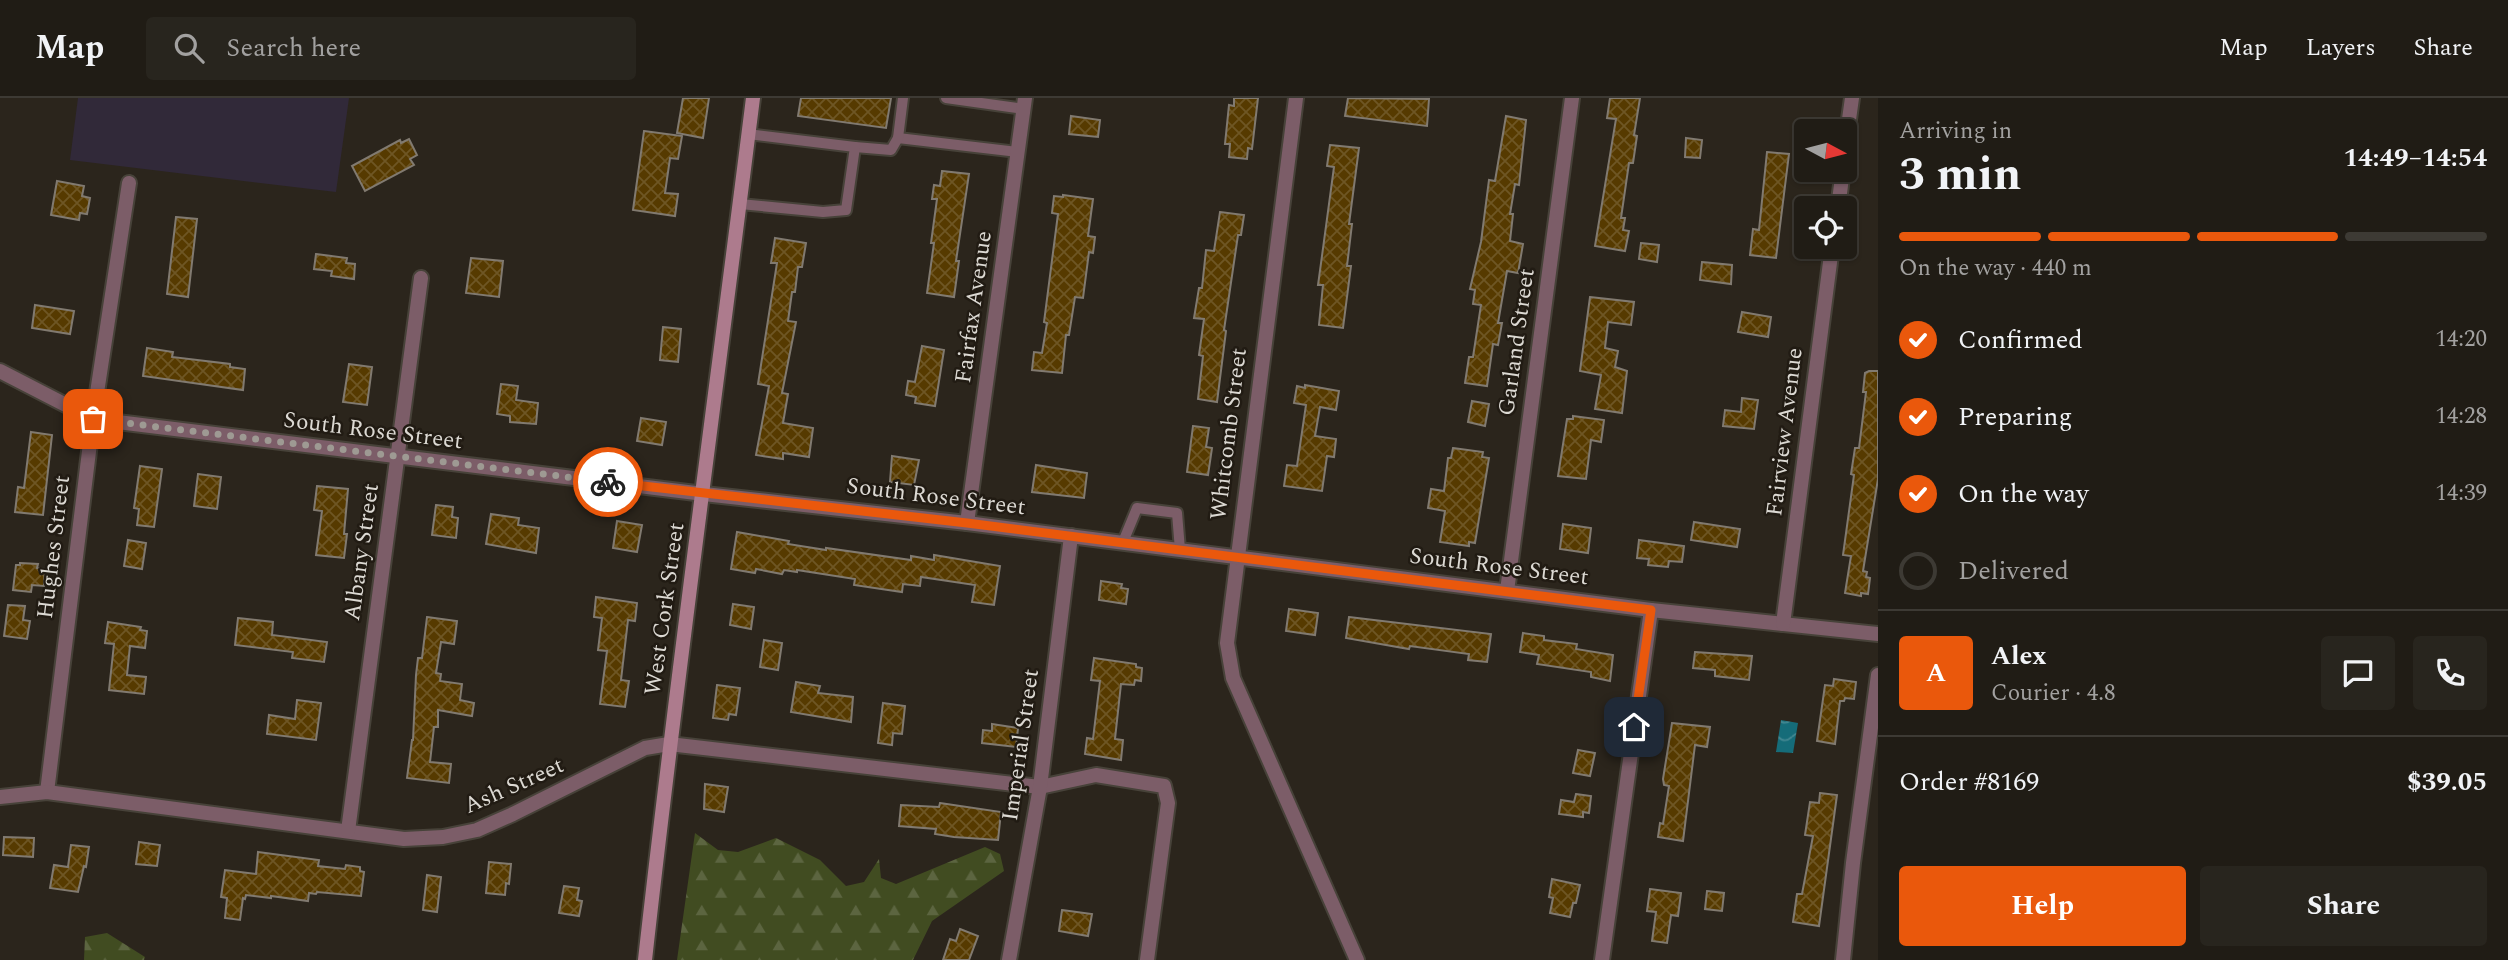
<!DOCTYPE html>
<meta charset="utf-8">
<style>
body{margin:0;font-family:Spectral,serif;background:#28251e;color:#f1f3f6;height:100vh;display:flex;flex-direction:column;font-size:26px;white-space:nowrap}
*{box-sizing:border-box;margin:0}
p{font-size:23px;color:#a2a1a0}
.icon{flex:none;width:38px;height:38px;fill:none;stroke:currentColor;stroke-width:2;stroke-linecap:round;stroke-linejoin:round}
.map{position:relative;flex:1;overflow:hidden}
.sheet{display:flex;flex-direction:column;background:#201c15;width:630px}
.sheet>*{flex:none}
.needle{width:46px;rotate:97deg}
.tools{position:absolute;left:1794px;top:21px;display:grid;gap:14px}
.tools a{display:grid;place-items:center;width:63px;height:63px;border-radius:7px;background:#201c15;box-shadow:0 2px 5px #0004,0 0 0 2px #3d3a34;font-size:35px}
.pin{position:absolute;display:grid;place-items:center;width:60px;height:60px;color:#fff;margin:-30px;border-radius:14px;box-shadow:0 4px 10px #0006}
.courier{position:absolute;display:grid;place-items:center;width:70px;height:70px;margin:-35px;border:5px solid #ea580c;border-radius:50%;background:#fff;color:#222;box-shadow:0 2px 9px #0007}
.headline em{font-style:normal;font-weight:700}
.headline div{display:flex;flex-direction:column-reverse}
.headline{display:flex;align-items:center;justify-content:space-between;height:119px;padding:0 21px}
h1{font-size:46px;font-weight:700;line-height:52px}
.bar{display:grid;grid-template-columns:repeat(4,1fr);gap:10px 7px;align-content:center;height:84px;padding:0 21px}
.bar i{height:9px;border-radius:5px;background:#3d3a34}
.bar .selected{background:#ea580c}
.bar p{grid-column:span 4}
.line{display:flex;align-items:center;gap:18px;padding:0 21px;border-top:2px solid #3d3a34}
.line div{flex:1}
.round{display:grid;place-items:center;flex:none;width:74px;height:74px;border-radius:7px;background:#28251e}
ol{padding:0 21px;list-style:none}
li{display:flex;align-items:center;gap:21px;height:77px}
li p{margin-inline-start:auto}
li .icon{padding:7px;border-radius:50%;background:#ea580c;color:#fff;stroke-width:4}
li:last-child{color:#a2a1a0}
li i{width:38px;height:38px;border:4px solid #3d3a34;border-radius:50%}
.primary-button{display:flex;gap:14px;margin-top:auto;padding:14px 21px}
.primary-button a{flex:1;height:80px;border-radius:7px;background:#ea580c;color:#fff;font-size:28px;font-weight:700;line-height:80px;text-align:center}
.primary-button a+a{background:#28251e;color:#f1f3f6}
header{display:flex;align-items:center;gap:42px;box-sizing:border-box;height:98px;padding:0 35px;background:#201c15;border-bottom:2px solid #3d3a34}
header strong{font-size:33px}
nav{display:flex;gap:38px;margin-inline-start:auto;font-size:24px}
.search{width:490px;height:63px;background:#28251e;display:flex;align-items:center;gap:18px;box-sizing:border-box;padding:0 24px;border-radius:7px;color:#a2a1a0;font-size:26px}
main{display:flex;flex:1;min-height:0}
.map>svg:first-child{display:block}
.education{fill:#312939}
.forest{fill:url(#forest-firs)}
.water{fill:url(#water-waves)}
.building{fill:url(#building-cross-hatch);stroke:#817a70;stroke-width:2}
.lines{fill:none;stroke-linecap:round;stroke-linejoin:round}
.lane-casing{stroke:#474239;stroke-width:14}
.street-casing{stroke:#474239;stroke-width:18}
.secondary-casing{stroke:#474239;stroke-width:18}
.lane{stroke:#7c5d68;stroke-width:10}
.street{stroke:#7c5d68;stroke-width:14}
.secondary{stroke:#ad7b8d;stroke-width:14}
.done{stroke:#9e9a93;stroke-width:7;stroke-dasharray:0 12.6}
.route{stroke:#ea580c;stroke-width:9}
.labels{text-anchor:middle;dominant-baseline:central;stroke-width:5;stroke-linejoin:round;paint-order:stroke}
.street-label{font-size:23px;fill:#dcd9d3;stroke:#211b13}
</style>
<header>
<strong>Map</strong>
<div class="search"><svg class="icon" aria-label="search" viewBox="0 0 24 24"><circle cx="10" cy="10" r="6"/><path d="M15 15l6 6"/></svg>Search here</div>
<nav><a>Map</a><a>Layers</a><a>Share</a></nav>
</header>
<main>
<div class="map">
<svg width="1878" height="862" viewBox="0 0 1878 862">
<defs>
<pattern id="forest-firs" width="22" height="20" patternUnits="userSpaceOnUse" patternTransform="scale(1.75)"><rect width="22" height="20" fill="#414c21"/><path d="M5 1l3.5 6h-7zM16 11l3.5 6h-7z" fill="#5c6540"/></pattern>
<pattern id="water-waves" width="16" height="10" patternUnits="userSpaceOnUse" patternTransform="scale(1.75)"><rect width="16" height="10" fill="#156c79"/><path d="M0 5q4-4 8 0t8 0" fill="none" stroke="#428791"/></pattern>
<pattern id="building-cross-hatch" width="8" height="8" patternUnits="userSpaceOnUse" patternTransform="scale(1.75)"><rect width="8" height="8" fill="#563a00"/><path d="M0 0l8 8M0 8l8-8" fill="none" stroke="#6e5624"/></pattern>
</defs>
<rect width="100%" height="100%" fill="#2b251c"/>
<!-- education -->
<path class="education" d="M78,0H349L336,94L70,62Z"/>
<!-- forest -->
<g class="forest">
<path d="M695,735L718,752L738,754L776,740L820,762L846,788L864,784L879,761L881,780L896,786L985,749L1000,756L1004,773L932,823L913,862H677Z"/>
<path d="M107,835L145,859L144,862H84L85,839Z"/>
</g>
<!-- water -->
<path class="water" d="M1781,622L1798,625L1793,655L1776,654Z"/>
<!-- building -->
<g class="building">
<path d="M683,0H709L703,40L677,35Z"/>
<path d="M801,0H891L886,30L798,18Z"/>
<path d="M1234,0H1258L1252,51L1248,50L1247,61L1229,59L1230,46H1225L1229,7L1234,8Z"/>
<path d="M1348,0L1429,1L1427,28L1345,18Z"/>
<path d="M1610,0H1640L1634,37L1637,38L1633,65H1629L1621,120H1625L1623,132L1629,133L1625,153L1595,148L1616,21L1607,20Z"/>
<path d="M1071,18L1100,22L1098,39L1069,36Z"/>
<path d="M1506,18L1526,22L1519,87L1515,86L1510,116H1513L1510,143L1523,146L1518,175L1507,173L1498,225H1502L1498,247L1493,246L1487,288L1465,285L1469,259H1473L1481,207L1473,206L1475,192L1470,191L1481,144L1489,82L1495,83Z"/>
<path d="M644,33L682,38L678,61L670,60L665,95L678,96L675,118L633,112Z"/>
<path d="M1686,40L1702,42L1700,60L1685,59Z"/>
<path d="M409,41L417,57L410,61L414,67L365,93L352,68L400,42L401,45Z"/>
<path d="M1330,47L1359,50L1349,126H1352L1347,168H1351L1343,230L1319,227L1323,187H1318L1319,180L1334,69L1327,68Z"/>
<path d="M1767,54L1789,56L1776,160L1750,157L1753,131L1759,132Z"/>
<path d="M942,73L969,76L956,163H959L954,199L927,195L934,145H931L937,101H932L934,87L940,88Z"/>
<path d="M57,83L84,88L82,98L90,100L87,116L80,115L79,122L51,117Z"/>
<path d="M1063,97L1093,101L1088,138L1095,139L1093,155L1089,154L1083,200L1075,199L1069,237H1066L1062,275L1032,272L1034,254L1042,255L1047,225L1044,224L1058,116L1052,115L1054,98L1063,99Z"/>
<path d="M1220,114L1244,117L1241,137H1238L1224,232L1226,233L1217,304L1198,301L1203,258L1199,257L1204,221L1194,220L1199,190H1202L1206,152L1214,153Z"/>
<path d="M176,119L197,121L188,199L167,196Z"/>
<path d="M775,140L806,145L802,169H798L795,194H792L788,223L796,224L782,295L788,296L783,325L813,330L809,359L783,355V361L756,357L769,288L758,286L777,165H771Z"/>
<path d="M1641,145L1659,147L1657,164L1639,161Z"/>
<path d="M316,156L347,160L346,165L355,166L354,181L331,178L332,173L314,171Z"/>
<path d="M471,160L503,163L499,199L466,195Z"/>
<path d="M1702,164L1732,167L1731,186L1700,182Z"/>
<path d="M1590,199L1634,204L1631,227L1608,224L1605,250L1618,253L1615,269L1627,273L1622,315L1595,311L1601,277L1580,273Z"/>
<path d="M35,207L74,213L70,236L32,230Z"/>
<path d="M1742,214L1771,219L1768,239L1738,234Z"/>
<path d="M663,229L681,231L678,264L660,262Z"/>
<path d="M922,248L944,252L935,308L915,305L916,299L906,297L908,283L915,284Z"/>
<path d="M147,250L173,254L172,259L230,266V269L245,271L243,292L143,278Z"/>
<path d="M349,266L372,269L367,307L343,304Z"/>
<path d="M1869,273H1878V381L1863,473L1867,474L1866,479L1870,480L1868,496L1861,495V498L1845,495L1851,458L1843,457L1854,377L1851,376L1855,350H1859L1866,294H1863L1865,275Z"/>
<path d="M501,286L518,288L516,302L538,305L536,326L510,324V318L497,316Z"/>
<path d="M1305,287L1339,293L1336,312L1320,309L1315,338L1336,341L1334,359L1327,358L1322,393L1284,388L1287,367L1297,368L1306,307L1294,305L1297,288L1305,290Z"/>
<path d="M1742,300L1758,302L1754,331L1723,328L1725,312L1741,314Z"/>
<path d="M1472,303L1489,306L1485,328L1468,324Z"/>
<path d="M1573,318L1604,322L1601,344L1591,342L1586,381L1558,378L1567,321H1573Z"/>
<path d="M641,320L666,324L662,347L637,343Z"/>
<path d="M1193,328L1209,330L1206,349L1212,350L1208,377L1187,374Z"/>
<path d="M31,334L52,337L43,417L15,414L18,389L24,390Z"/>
<path d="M1453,350L1483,354L1482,359L1489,360L1475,445L1469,444V448L1440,444L1445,413L1428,410L1431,391L1444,393L1448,360H1451Z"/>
<path d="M892,358L919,362L914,387L890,384Z"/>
<path d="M1036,367L1087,375L1084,400L1032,394Z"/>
<path d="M140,368L162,371L154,429L137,427L139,411L134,410Z"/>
<path d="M198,376L221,379L217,411L194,408Z"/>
<path d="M317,388L348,391L344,436H347L344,460L316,457L322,413L314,412Z"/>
<path d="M436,407L453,409L452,419L458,420L456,440L432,437Z"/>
<path d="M491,416L519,420L518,427L539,430L536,455L486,446Z"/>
<path d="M617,423L642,427L637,454L613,450Z"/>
<path d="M1694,424L1740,431L1737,449L1691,442Z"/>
<path d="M1563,426L1591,430L1588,455L1560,451Z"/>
<path d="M737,434L789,443L788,446L826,452V450L911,462V458L934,462V457L1000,468L994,507L972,504L975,487L921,479L920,488L903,486L902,494L854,487L855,481L797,472V474L784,472L782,476L756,471L755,475L731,471Z"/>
<path d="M128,442L146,445L142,471L124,468Z"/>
<path d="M1639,442L1684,448L1682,464L1669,463L1668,469L1648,467L1649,461L1637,460Z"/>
<path d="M20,465L38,466L37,470L45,471L44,488L32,487L31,494L13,492L16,467H20Z"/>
<path d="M1101,483L1122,486L1121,490L1128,491L1126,506L1099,502Z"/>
<path d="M596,499L637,505L635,523L628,522L621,582L629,583L625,609L600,606L607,553L598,552L602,520L594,519Z"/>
<path d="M733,506L754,509L751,531L730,527Z"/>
<path d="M8,507L25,508L23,522L30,523L27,541L4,538Z"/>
<path d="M1289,511L1318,515L1315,537L1286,533Z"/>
<path d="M427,519L457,523L454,546L441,544L436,575L441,576L440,583L462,586L460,602L474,605L472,618L438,612V629H434L430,664L451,666L449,685L407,680L412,642H413L416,577L418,560H422Z"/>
<path d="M1349,519L1491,536L1487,564L1468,562L1469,556L1410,548L1409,551L1346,540Z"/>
<path d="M238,520L273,524L272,537L327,544L324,564L292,560L293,554L235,547Z"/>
<path d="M108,524L141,529L140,532L147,533L145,550L130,548L127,577L146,579L144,596L109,592L114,546L105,545Z"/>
<path d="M1523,535L1544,538V542L1577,546L1576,551L1613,557L1610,583L1591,579V574L1537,566L1539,557L1520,554Z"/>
<path d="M764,542L782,545L778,572L760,569Z"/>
<path d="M1695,554L1752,558L1749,582L1715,578V572L1693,570Z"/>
<path d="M1094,560L1136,566V569L1142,570L1141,583L1135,582L1134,587L1121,586L1115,641L1123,642L1121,662L1085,656L1087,640L1093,641L1100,583L1091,582Z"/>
<path d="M1834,581L1856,584L1854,601L1845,600L1844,603H1840L1835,646L1817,643L1825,587L1833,588Z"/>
<path d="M796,584L820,588L818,595L853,599L851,624L791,614Z"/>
<path d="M717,587L740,590L736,617L729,616L728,622L713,620Z"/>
<path d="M297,602L321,605L316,642L267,636L269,617L295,621Z"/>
<path d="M883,605L905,608L902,636L893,635L892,647L878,645Z"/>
<path d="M1672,625L1710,629L1707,649L1695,647L1683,743L1658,739L1660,725L1663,726L1669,688L1664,687L1663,681Z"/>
<path d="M992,626L1018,630L1016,649L982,645L983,632L992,633Z"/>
<path d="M1578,652L1595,655L1590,678L1573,675Z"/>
<path d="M705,686L728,689L724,714L704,711Z"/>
<path d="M1820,695L1837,697L1819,828L1793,824L1797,796H1802L1813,738L1805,737L1810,704L1819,705Z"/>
<path d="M1576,696L1591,698L1589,715L1583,714V719L1559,716L1561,702L1574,704Z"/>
<path d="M940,705L1001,714L998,742L954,739L935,736L936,731L899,728L901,707L939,709Z"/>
<path d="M4,739L34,740L33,759L3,757Z"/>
<path d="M139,744L160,747L157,768L136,766Z"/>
<path d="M71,747L89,749L86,769L84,768L78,794L50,790L54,767L68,769Z"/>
<path d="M258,754L319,762L318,768L345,771L346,767L360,769V773L364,774L361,798L317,794L316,796L309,795L308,803L271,798V800L246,797L245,801L243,800L240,822L225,820L227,800L221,799L225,772L256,776Z"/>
<path d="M489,764L511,766L509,786L506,785L505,797L486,795Z"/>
<path d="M427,777L441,779L437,814L423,812Z"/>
<path d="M1552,781L1580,787L1576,805H1573L1570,819L1550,815L1553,800L1549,799Z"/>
<path d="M564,788L579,790L577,802L582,803L579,818L559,815Z"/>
<path d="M1650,791L1681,795L1678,818L1671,817L1667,845L1652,843L1656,814L1647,813Z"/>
<path d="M1707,793L1724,795L1722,813L1705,811Z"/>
<path d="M1062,812L1092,816L1088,838L1059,833Z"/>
<path d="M960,831L978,838L969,862H943L950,841L956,843Z"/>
</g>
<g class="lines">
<!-- lane casing -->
<g class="lane-casing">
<g id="lane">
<path d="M946,0L1024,11"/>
<path d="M898,40L1018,54"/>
<path d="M855,49L891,52L898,40L903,0"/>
<path d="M740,106L823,114L846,112L855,49L748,36"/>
<path d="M1123,444L1137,410L1177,415L1180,452"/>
</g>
</g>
<!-- street casing -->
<g class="street-casing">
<g id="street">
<path d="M1296,0L1227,545L1233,580L1357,862"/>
<path d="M1844,57L1852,0"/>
<path d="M1838,110L1843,72"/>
<path d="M0,273L93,321L704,396L967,425L1651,512L1878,536"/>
<path d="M967,425L1025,0"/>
<path d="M1507,493L1572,0"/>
<path d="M1783,526L1832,149"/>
<path d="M47,694L93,321L129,85"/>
<path d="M0,699L47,694L404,741L443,739L477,732L513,716L645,650L669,646L1040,689L1096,677L1164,688L1168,705L1147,862"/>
<path d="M348,733L421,180"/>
<path d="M1009,862L1040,689L1071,438"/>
<path d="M1602,862L1651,512"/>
<path d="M1843,862L1853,765L1878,577"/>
</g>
</g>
<!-- secondary casing -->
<g class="secondary-casing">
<path id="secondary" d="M645,862C677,574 717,287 753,0"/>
</g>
<!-- lane -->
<use href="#lane" class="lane"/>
<!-- street -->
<use href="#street" class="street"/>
<!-- secondary -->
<use href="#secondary" class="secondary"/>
</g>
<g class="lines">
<!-- done -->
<path class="done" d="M93,321L608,384"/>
<!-- route -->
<path class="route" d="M608,384L967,425L1651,512L1634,629"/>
</g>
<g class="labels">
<!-- street labels -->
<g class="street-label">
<text transform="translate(974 209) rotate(-82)">Fairfax Avenue</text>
<text transform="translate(1517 244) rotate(-82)">Garland Street</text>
<text transform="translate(373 333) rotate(7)">South Rose Street</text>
<text transform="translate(1785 334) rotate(-83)">Fairview Avenue</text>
<text transform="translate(1229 336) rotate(-83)">Whitcomb Street</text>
<text transform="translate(936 399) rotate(7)">South Rose Street</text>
<text transform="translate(54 449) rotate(-83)">Hughes Street</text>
<text transform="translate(362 454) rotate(-82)">Albany Street</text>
<text transform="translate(1499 469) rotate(7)">South Rose Street</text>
<text transform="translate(665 511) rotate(-82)">West Cork Street</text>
<text transform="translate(1021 647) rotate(-82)">Imperial Street</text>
<text transform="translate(514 688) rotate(-24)">Ash Street</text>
</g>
</g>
</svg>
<div class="tools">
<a><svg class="needle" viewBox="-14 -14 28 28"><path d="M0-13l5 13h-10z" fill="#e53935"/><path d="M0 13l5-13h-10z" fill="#a2a1a0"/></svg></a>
<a><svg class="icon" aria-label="locate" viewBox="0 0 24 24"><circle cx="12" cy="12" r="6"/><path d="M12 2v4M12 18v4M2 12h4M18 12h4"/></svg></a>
</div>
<div class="pin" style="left:93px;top:321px;background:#ea580c"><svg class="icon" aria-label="bag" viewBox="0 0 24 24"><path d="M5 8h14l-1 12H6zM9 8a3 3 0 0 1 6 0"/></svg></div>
<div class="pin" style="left:1634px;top:629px;background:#1f2937"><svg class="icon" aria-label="home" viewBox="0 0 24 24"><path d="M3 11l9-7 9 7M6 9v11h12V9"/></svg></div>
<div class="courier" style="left:608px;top:384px"><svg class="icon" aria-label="bike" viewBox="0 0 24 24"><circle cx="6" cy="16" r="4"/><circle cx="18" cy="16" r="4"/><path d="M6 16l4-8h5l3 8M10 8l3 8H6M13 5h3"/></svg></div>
</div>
<section class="sheet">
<div class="headline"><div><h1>3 min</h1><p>Arriving in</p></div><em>14:49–14:54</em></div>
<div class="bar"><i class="selected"></i><i class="selected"></i><i class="selected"></i><i></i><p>On the way · 440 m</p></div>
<ol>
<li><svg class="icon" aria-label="check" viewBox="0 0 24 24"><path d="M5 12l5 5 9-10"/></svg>Confirmed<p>14:20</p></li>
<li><svg class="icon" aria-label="check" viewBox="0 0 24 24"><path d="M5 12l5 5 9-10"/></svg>Preparing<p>14:28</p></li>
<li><svg class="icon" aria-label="check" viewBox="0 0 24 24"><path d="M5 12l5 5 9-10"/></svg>On the way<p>14:39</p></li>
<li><i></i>Delivered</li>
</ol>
<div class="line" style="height:126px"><b class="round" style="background:#ea580c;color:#fff">A</b><div><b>Alex</b><p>Courier · 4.8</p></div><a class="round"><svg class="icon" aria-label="chat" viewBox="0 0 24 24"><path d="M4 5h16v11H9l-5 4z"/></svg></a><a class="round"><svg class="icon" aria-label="phone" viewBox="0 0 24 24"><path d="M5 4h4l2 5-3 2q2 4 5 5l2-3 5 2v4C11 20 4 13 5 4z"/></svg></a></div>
<div class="line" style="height:91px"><div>Order #8169</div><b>$39.05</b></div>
<div class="primary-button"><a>Help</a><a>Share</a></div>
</section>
</main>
